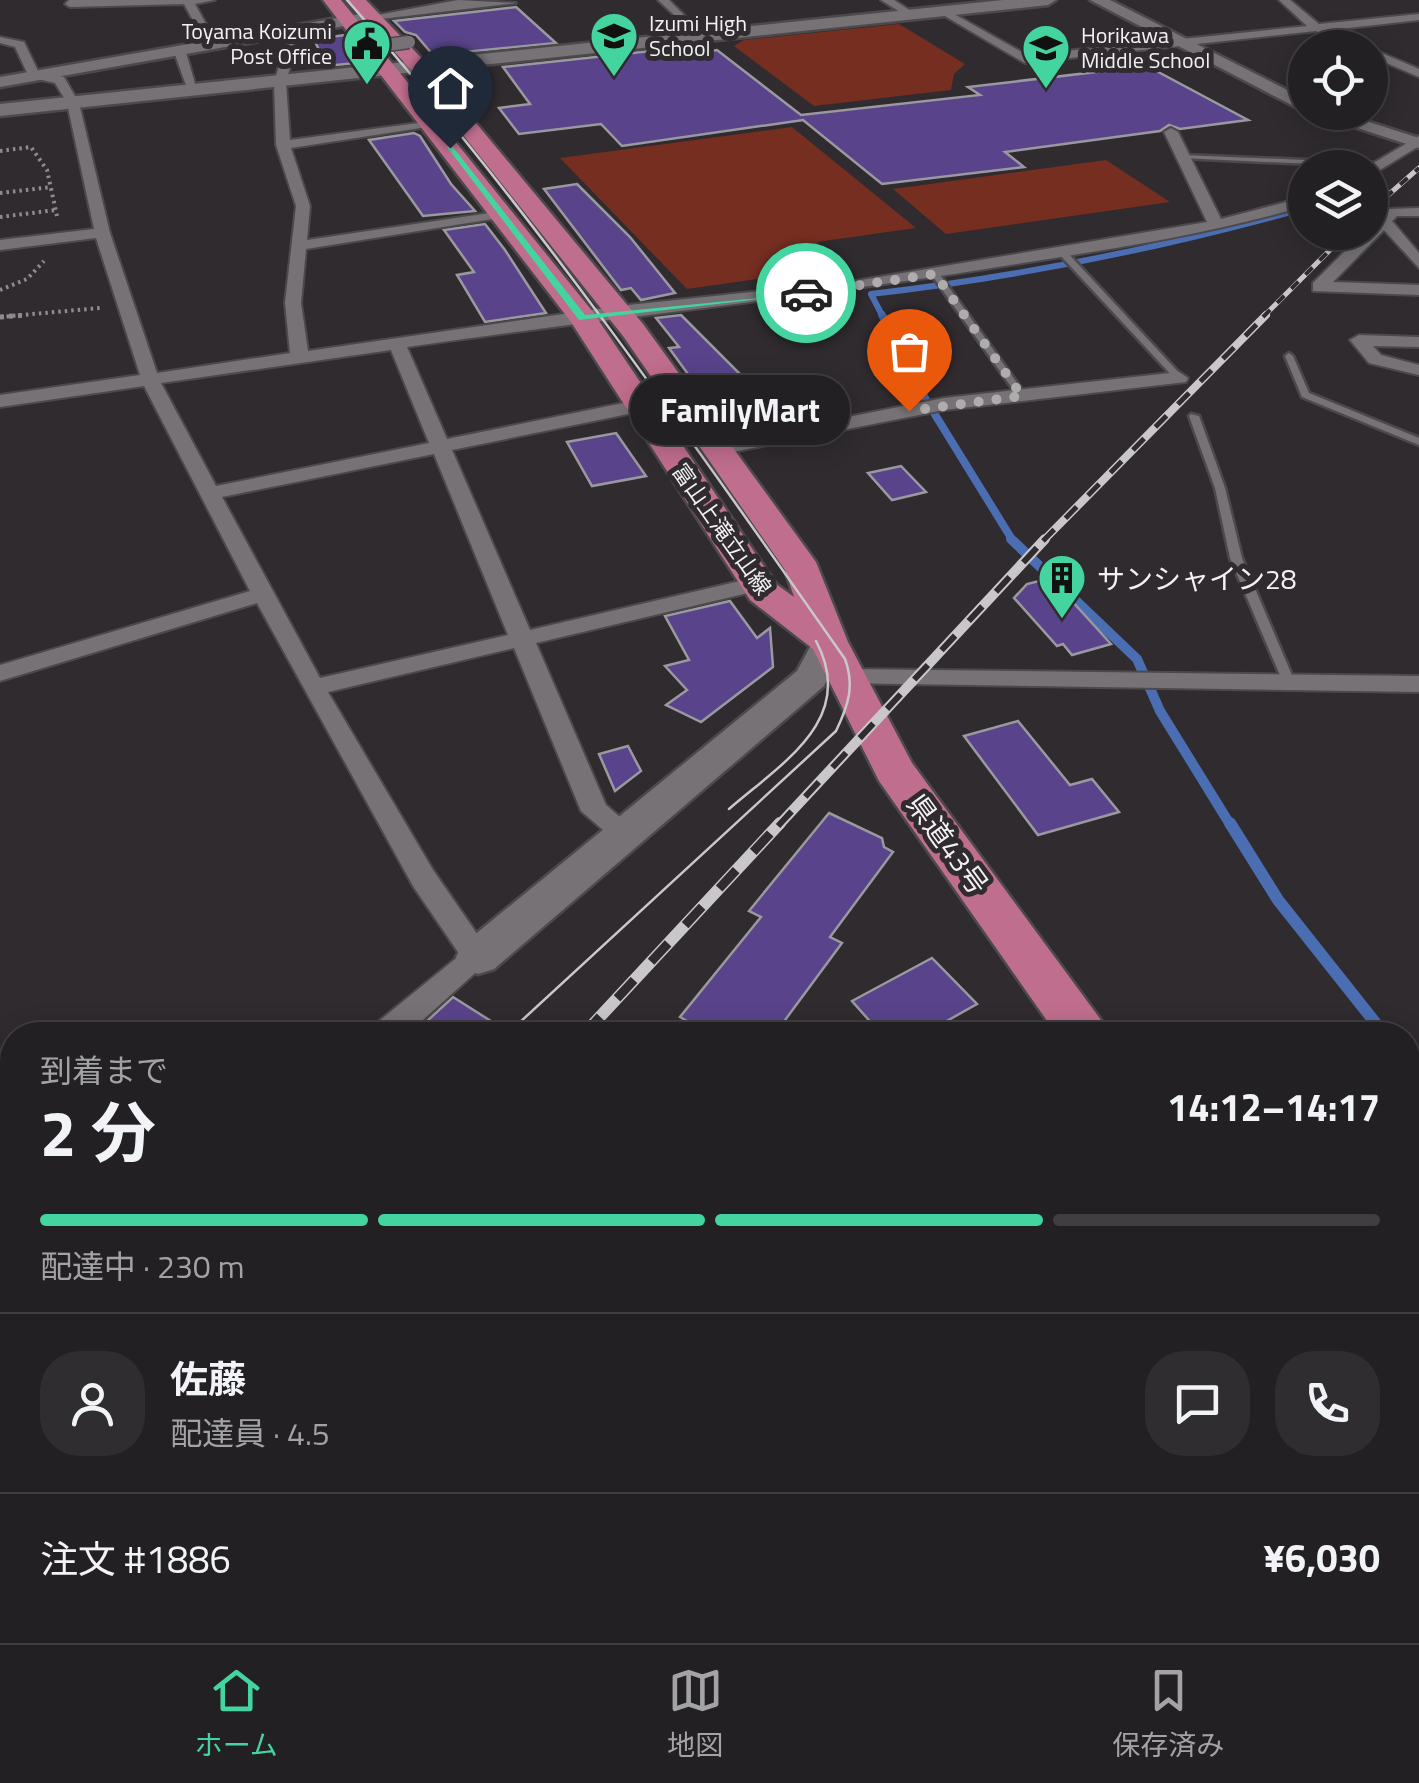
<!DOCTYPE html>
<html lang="ja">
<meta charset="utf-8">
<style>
body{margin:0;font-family:"Titillium Web","Noto Sans JP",sans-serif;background:#2f2d30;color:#f1f3f6;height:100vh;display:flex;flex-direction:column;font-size:38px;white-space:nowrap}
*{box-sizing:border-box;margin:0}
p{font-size:32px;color:#a3a3a6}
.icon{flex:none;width:55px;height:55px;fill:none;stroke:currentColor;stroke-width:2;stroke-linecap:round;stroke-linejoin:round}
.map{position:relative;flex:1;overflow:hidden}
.side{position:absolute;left:0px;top:1022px;width:1420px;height:622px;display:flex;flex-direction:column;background:#232023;border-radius:40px 40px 0 0;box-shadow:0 5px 25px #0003,0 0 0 2px #403e41}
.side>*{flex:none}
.buttons{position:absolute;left:1288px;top:30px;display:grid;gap:20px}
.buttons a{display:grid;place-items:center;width:100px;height:100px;border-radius:50%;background:#232023;box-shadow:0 5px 25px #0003,0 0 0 2px #403e41;font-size:50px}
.pin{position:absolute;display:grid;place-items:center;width:85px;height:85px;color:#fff;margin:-102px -42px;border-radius:50% 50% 50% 0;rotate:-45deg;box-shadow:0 0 10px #0007}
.pin .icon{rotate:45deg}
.courier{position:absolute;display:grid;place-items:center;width:100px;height:100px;margin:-50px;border:8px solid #44d49f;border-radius:50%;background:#fff;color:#222;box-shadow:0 2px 12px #0007}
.bubble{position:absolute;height:70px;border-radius:35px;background:#232023;box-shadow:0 5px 25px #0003,0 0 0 2px #403e41;font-size:32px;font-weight:700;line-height:70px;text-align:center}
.overview em{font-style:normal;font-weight:700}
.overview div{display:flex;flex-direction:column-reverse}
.overview{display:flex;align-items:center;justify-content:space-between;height:170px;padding:0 40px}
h1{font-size:65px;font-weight:700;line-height:75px}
.bar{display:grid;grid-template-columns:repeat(4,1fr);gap:15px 10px;align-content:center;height:120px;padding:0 40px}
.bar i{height:12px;border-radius:8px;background:#403e41}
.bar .on{background:#44d49f}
.bar p{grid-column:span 4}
.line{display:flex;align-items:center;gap:25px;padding:0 40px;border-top:2px solid #403e41}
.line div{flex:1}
.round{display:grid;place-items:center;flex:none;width:105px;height:105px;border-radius:40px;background:#2f2d30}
.dock{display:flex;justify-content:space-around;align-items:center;height:140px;border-top:2px solid #403e41;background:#232023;font-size:28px;color:#a3a3a6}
.dock a{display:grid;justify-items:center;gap:5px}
.dock .on{color:#44d49f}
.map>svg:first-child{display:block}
.green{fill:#762e21}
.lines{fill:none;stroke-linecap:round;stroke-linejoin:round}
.stream-far3{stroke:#4a6eb1;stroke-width:6}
.stream-far2{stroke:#4a6eb1;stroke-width:8}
.stream-far1{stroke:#4a6eb1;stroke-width:10}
.stream{stroke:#4a6eb1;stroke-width:12}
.building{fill:#59448b;stroke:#9a999f;stroke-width:2.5}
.lane-casing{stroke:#4c494c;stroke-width:5}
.street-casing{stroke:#4c494c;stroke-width:4}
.secondary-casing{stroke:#4c494c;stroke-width:5}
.primary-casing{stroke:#4c494c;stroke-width:5}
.path-far1{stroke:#8f8c8f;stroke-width:4;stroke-dasharray:2.5 4;stroke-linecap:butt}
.path{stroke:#8f8c8f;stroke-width:5;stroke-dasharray:4 5;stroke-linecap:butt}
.lane{fill:#767276;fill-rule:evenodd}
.street{fill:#767276;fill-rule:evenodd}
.secondary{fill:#767276;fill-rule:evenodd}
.primary{fill:#c06e8d;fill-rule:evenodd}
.tram{stroke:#cac7ca;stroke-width:2.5}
.rail-far4-casing{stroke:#cac7ca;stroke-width:5}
.rail-far3-casing{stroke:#cac7ca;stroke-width:8}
.rail-far2-casing{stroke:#cac7ca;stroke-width:10}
.rail-far1-casing{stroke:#cac7ca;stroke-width:12}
.rail-casing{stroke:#cac7ca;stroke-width:15}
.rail-far4{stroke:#2f2b2f;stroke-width:4;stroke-dasharray:10;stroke-linecap:butt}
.rail-far3{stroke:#2f2b2f;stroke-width:5;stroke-dasharray:16;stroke-linecap:butt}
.rail-far2{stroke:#2f2b2f;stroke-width:6;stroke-dasharray:20;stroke-linecap:butt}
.rail-far1{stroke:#2f2b2f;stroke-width:9;stroke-dasharray:25;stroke-linecap:butt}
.rail{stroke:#2f2b2f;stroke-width:11;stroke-dasharray:32;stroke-linecap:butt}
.street-bridge-casing{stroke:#4c494c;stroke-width:15;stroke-linecap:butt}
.street-bridge{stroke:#767276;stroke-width:12}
.route{fill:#44d49f}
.done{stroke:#afacae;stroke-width:10;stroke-dasharray:0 18}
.labels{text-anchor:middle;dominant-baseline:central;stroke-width:10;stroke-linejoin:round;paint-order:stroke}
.far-poi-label{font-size:22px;fill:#f4f1f3;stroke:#2f2b2f;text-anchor:start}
.far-street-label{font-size:22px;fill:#f4f1f3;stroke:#2f2b2f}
.poi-label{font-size:28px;fill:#f4f1f3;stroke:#2f2b2f;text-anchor:start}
.street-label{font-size:28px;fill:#f4f1f3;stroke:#2f2b2f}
</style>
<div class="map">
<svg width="1419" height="1643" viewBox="0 0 1419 1643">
<rect width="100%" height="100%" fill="#2f2b2f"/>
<!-- green -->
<g class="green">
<path d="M899,24L965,64L954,74L951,90L814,106L734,46L744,40Z"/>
<path d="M792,127L916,228L817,242L841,267L687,289L560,158Z"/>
<path d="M1106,160L1170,202L946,234L893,189Z"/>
</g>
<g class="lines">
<!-- stream-far3 -->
<path class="stream-far3" d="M883,317L871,294C1018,277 1162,248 1305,208"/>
<!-- stream-far2 -->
<path class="stream-far2" d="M882,315L926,400L1013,541"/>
<!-- stream-far1 -->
<path class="stream-far1" d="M1011,539L1137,659L1160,711L1231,826"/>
<!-- stream -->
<g class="stream">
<path d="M1230,823L1278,900L1385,1035"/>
<path d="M1408,1063L1419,1077"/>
</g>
</g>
<!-- building -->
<g class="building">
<path d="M516,7L556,43L433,55L416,35L405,32L394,21Z"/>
<path d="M345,35L366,62L326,66L314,39Z"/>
<path d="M697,46L704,52L717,50L801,115L980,95L968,87L1147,66L1248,120L1180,129L1169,125L1160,131L1005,152L1024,167L882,184L803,120L622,146L601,124L519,134L499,108L530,104L503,67Z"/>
<path d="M414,133L420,136L451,184L475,211L423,216L369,140Z"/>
<path d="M577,184L630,237L675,293L641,300L631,288L621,290L544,189Z"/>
<path d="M485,224L505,250L546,313L485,322L457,275L474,272L444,230Z"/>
<path d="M681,315L760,394L752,396L754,399L734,415L723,401L709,403L669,348L679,347L656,318Z"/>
<path d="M616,433L646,476L592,486L567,442Z"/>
<path d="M901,466L926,492L892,500L868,473Z"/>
<path d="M1051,578L1111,644L1072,655L1063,644L1057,646L1014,598L1027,584Z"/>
<path d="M730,601L757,638L770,628L773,667L701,722L666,705L687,690L665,666L689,660L665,616Z"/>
<path d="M1018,721L1070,785L1092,779L1119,812L1038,835L964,736Z"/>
<path d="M628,746L641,771L615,791L599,754Z"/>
<path d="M829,813L882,838L884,847L893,852L830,937L842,943L774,1035H711L680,1017L761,917L749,911Z"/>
<path d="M932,958L977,1004L922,1035H882L852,1001Z"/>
<path d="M453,997L513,1035H412Z"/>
</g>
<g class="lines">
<!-- lane casing -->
<g class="lane-casing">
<g id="lane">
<path d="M1182,155L1378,163L1382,165L1378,167L1180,158Z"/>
<path d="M1059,250H1065L1182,376V380H1176L1059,254Z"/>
<path d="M932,272H938L1025,394V398H1019L931,274Z"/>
<path d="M1289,353L1293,356L1309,393L1419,438V445L1302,397L1285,356Z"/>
<path d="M1191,414L1199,416L1225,488L1242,558L1294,680L1292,683L1288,684L1282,680L1230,558L1215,488L1189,416Z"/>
</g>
</g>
<!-- street casing -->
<g class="street-casing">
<g id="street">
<path d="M69,0H215L195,4L217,44L207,46L184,4L70,7L65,4Z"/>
<path d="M458,0L516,3L372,20L367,17Z"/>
<path d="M658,0H669L709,40H701Z"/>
<path d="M881,0H894L917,15L908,17Z"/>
<path d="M1279,0H1290L1319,24L1419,14V20L1331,30L1366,48H1351L1316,31L1025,63L938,12L947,10L1027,55L1307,26Z"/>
<path d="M289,30L299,32L286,83L290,140L433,121L440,125L291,148L310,206L307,240L503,211L511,216L306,249L301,303L308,351L619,306L855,281L1207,222L1164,132L1171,128L1178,132L1221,219L1305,197V206C1213,233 1118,248 1023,263C819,297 613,317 407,347L447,439L638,400L647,406L638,412L452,450L530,630L757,577L768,584L765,589L536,643L606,805L641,835L627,845L617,842L581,811L514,648L328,692L433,870L493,957L406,1035H368L373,1026L460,955L413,886L257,603L0,681V665L250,591L144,386L0,407V395L140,375L96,238L0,250V240L94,229L67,103L55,83L29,77L15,47L0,43V37L24,42L38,71L64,77L79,103L110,233L157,373L290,353L285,303L296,206L276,145L274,83ZM391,350L429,443L216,486L161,383ZM434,454L508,635L320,678L222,497Z"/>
<path d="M179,46L185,49L198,94L188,91L173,49Z"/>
<path d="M1370,48L1419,69V77L1370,56Z"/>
<path d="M1419,136V146L1375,173L1370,174V168H1365Z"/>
<path d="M1419,208V216H1397L1392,221L1419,253V268L1384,230L1333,282L1419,285V295L1313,291V283L1364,232H1370V227L1388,209Z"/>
<path d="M1359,335L1419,337V347L1373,346L1381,355L1419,365V375L1369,363L1350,340Z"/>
<path d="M1179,372L1188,378L1186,382L944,410L717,455L707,449L717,443L944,398Z"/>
<path d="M846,669L1419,676V692L837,683L834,677Z"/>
<path d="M12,1434V1492L0,1497V1439Z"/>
<path d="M162,1632H211L207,1643H158Z"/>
<path d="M589,1632H645L641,1643H585Z"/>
</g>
</g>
<!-- secondary casing -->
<g class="secondary-casing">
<g id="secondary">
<path d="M1003,0H1056L1048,5L0,116V104Z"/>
<path d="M1090,0H1110L1305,99V112Z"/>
<path d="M372,12L378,14V20L0,87V77Z"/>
<path d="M1308,112H1338L1419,138V148Z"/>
<path d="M829,631L841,634L846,642L824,686L494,969L478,974L462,969L456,957L462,945L797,671L817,634Z"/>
<path d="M1331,1632H1395L1394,1643H1330Z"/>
</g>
</g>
<!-- primary casing -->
<g class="primary-casing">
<g id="primary">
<path d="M323,0H341L593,312L776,584L794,597L785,570L623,336L413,72L347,0H366L427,64L643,324L816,562L848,642L912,763L1112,1035H1057L879,781L813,649L750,600L571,322Z"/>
<path d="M1408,1446L1419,1451V1530L1408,1525Z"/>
</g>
</g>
<!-- path-far1 -->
<g class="path-far1">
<path d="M0,151L31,147L47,170L57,216"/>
<path d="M0,193L51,187"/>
<path d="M0,217L56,210"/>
<path d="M0,290L27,279L44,261"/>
<path d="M0,317L100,308"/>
</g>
<!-- path -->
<path class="path" d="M0,317L27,315"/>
<!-- lane -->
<use href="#lane" class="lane"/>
<!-- street -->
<use href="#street" class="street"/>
<!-- secondary -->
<use href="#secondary" class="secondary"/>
<!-- primary -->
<use href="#primary" class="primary"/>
<!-- tram -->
<g class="tram">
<path d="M347,0C529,207 687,433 845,659C855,686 848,706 836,731L506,1035"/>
<path d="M729,809C782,763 858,719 816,641"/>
</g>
<!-- rail-far4 casing -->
<g class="rail-far4-casing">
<g id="rail-far4">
<path d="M1370,211L1419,168"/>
<path d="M1263,317L1348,232"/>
</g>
</g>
<!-- rail-far3 casing -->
<g class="rail-far3-casing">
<path id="rail-far3" d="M1043,541L1266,315"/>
</g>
<!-- rail-far2 casing -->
<g class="rail-far2-casing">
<path id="rail-far2" d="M778,826L1045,539"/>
</g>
<!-- rail-far1 casing -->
<g class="rail-far1-casing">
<path id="rail-far1" d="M583,1035L780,823"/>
</g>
<!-- rail casing -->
<g class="rail-casing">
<path id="rail" d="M35,1643L44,1632"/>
</g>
<!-- rail-far4 -->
<use href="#rail-far4" class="rail-far4"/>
<!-- rail-far3 -->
<use href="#rail-far3" class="rail-far3"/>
<!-- rail-far2 -->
<use href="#rail-far2" class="rail-far2"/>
<!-- rail-far1 -->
<use href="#rail-far1" class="rail-far1"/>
<!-- rail -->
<use href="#rail" class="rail"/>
<!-- street-bridge casing -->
<g class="street-bridge-casing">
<path id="street-bridge" d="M365,48L409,42"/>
</g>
<!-- street-bridge -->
<use href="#street-bridge" class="street-bridge"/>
</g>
<!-- route -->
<path class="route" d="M447,147H453L585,315L811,293L579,320Z"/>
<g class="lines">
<!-- done -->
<path class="done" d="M806,293L935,274L1022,396L909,411"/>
</g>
<!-- icons -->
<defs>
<g id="school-pin" transform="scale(2.5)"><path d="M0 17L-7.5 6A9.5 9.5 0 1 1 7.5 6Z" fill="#44d49f" stroke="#2f2b2f"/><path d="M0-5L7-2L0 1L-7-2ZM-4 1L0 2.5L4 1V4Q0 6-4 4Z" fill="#111"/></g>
<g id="civic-pin" transform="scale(2.5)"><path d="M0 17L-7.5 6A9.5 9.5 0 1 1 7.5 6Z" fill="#44d49f" stroke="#2f2b2f"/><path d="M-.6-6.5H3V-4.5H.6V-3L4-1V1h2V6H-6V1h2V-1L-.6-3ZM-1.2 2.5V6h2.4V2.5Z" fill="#111"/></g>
<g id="building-pin" transform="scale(2.5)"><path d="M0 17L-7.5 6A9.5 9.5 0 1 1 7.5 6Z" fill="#44d49f" stroke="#2f2b2f"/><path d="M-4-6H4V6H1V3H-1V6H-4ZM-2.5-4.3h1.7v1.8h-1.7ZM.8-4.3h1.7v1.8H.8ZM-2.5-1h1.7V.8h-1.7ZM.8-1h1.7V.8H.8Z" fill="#111"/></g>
</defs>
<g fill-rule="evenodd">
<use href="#school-pin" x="614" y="36"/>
<use href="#civic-pin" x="367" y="44"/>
<use href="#school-pin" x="1046" y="48"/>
<use href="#building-pin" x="1062" y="578"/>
</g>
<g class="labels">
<!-- far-poi labels -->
<g class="far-poi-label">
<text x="649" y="23">Izumi High<tspan x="649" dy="25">School</tspan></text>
<text x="332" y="31" text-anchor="end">Toyama Koizumi<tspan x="332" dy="25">Post Office</tspan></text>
<text x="1081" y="35">Horikawa<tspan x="1081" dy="25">Middle School</tspan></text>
</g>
<!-- far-street labels -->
<g class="far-street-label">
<text transform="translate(722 529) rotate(55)">富山上滝立山線</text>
</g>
<!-- poi labels -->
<g class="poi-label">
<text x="1097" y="578">サンシャイン28</text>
</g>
<!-- street labels -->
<g class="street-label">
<text transform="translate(948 844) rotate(54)">県道43号</text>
</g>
</g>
</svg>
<div class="buttons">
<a><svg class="icon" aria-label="locate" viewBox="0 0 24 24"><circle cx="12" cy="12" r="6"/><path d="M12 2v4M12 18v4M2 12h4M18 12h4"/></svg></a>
<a><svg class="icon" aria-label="layers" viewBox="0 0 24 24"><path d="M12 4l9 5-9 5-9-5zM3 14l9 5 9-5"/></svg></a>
</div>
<div class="pin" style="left:909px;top:411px;background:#ea580c"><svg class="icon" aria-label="bag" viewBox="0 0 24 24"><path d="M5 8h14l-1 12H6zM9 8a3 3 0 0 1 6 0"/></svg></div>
<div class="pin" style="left:450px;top:148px;background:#1f2937"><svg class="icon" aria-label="home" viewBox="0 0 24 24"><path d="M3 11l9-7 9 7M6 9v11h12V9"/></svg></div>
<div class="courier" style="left:806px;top:293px"><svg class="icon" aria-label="car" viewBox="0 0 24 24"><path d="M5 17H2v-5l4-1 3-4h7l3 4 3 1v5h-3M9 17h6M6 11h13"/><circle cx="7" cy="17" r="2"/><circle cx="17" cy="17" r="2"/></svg></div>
<div class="bubble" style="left:630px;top:375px;width:220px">FamilyMart</div>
<section class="side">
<div class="overview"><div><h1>2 分</h1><p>到着まで</p></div><em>14:12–14:17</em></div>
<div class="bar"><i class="on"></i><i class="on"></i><i class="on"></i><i></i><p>配達中 · 230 m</p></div>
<div class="line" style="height:180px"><a class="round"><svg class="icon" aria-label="person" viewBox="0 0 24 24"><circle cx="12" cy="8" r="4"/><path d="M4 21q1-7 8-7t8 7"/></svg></a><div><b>佐藤</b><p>配達員 · 4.5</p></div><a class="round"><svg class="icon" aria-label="chat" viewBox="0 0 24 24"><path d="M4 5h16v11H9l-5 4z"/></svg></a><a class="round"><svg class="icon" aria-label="phone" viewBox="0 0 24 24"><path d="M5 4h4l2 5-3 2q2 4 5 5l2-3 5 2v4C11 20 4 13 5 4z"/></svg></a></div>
<div class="line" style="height:130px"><div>注文 #1886</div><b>¥6,030</b></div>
</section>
</div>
<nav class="dock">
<a class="on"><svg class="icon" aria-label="home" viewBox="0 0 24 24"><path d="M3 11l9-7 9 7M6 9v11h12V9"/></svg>ホーム</a>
<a><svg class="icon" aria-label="map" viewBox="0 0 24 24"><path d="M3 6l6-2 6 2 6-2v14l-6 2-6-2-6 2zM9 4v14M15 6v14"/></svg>地図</a>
<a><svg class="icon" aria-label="saved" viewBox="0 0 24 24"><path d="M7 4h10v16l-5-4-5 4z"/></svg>保存済み</a>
</nav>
